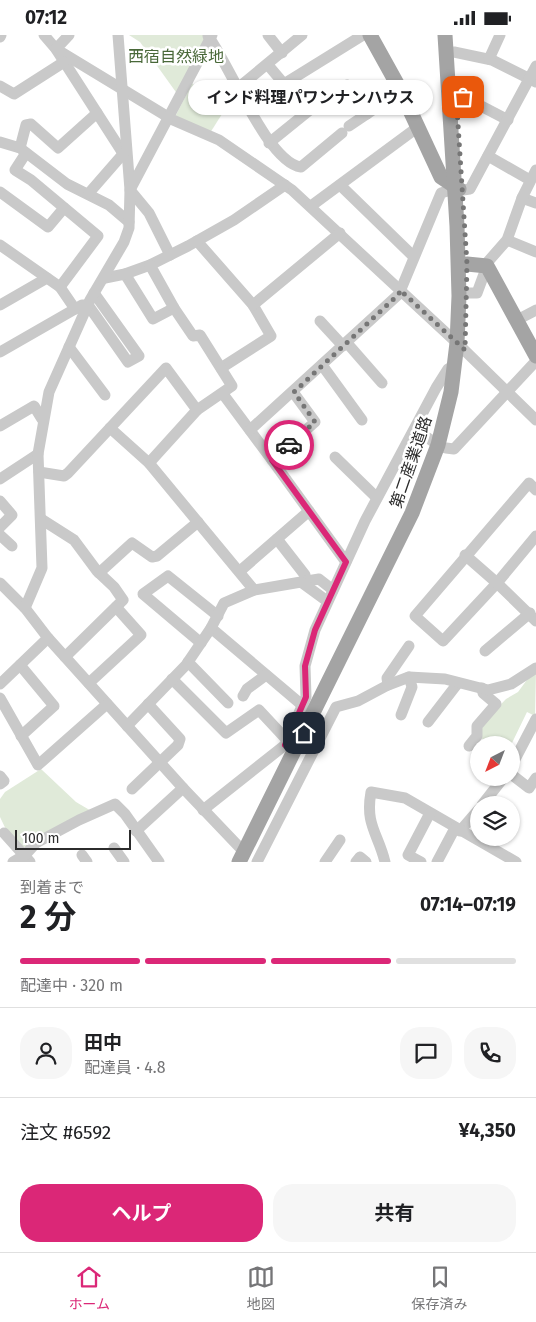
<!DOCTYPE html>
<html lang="ja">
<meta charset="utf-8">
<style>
body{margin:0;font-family:"Fira Sans","Noto Sans JP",sans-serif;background:#f6f6f6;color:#202124;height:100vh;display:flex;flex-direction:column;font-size:19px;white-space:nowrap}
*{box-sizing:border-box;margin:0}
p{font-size:16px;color:#757577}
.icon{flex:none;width:28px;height:28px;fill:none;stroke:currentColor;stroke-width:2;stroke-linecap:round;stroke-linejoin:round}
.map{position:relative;height:827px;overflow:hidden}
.panel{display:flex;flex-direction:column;background:#fff;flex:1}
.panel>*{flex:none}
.needle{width:32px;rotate:222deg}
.tools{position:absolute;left:470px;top:701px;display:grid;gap:10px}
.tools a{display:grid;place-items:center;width:50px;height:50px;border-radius:50%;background:#fff;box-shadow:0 1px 4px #0004;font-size:25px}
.scale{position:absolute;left:15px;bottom:12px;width:116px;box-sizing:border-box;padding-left:5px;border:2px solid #2c2c2c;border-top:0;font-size:14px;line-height:18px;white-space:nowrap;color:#2c2c2c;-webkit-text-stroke:4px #fff;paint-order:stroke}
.pin{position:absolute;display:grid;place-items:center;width:42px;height:42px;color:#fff;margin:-21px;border-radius:10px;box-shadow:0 2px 8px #0006}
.courier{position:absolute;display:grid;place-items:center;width:50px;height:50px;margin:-25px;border:4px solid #db2777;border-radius:50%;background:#fff;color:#222;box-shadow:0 1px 6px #0007}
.bubble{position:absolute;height:35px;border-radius:18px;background:#fff;box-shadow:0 1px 4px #0004;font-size:16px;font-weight:700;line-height:35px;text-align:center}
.summary em{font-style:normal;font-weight:700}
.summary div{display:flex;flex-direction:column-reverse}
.summary{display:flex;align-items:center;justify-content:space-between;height:85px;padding:0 20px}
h1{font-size:32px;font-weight:700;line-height:38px}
.bar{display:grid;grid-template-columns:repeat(4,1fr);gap:8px 5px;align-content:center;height:60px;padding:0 20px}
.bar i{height:6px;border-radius:4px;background:#e0e0e0}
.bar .current{background:#db2777}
.bar p{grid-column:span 4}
.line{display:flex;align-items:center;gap:12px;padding:0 20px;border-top:1px solid #e0e0e0}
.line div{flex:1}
.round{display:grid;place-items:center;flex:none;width:52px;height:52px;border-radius:20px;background:#f6f6f6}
.action{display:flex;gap:10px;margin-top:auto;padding:10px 20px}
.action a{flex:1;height:58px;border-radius:20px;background:#db2777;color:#fff;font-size:20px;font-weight:700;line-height:58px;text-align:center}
.action a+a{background:#f6f6f6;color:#202124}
.status{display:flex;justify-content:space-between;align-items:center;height:35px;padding:0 25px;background:#fff;direction:ltr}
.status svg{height:14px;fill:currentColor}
.tabs{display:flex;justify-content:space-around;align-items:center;height:70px;border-top:1px solid #e0e0e0;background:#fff;font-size:14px;color:#757577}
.tabs a{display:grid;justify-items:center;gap:2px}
.tabs .current{color:#db2777}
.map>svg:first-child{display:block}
.green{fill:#e0ead9}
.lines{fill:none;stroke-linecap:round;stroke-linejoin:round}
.minor{stroke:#c9c9c9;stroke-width:11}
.major{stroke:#a4a4a4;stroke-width:15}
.done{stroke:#767676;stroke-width:5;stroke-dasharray:0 9}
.route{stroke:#db2777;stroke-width:6}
.labels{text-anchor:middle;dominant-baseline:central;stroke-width:5;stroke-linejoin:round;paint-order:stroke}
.park-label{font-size:16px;fill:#496839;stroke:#fff}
.street-label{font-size:16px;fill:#2c2c2c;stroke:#fff}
</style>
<div class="status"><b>07:12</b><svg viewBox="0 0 49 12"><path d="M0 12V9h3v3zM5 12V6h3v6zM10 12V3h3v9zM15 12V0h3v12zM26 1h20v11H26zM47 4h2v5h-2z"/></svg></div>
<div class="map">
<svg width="536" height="827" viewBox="0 0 536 827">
<rect width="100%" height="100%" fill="#fff"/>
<!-- green -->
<g class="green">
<path d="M129,0H204L207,4L178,60L140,7Z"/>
<path d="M192,48L222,79L210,98L175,82Z"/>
<path d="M536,636L535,681L527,677L511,710H489L479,701V692L506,664L518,657L532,638Z"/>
<path d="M41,734L76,767L93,777L26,813L11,805L0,782V764L5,757Z"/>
</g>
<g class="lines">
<!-- minor -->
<g class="minor">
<path d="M44,0L56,14L126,123"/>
<path d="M69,0L56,14L173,85L219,105L292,155L457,308L536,385"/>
<path d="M118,0L130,155L149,178L170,220"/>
<path d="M268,0L282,18"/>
<path d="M208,1C229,28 267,127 301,132L342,98"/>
<path d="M0,2L1,0"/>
<path d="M454,17L492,25L536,47"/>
<path d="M489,24L500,0"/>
<path d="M268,30L284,49L363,0"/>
<path d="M0,51L14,59L64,27"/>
<path d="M238,53L302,0"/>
<path d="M456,58L508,85"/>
<path d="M349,91L401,56"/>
<path d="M0,107L20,113L67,149L109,170L129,187"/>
<path d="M269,108L316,70L347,50L367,79"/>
<path d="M20,113L26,90L31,89L58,113L97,78"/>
<path d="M26,118L15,135L31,145L98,201L60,252"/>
<path d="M488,121L530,145"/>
<path d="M340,150L413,221"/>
<path d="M463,155L470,154L536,31"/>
<path d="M0,157L48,192L64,173"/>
<path d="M89,158L123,119"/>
<path d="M522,163L536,168"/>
<path d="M311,171L418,92"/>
<path d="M507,205L536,217"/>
<path d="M197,206L253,270L271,301L221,333"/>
<path d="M0,210L60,252L75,274"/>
<path d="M485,230L507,205L522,163L536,135"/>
<path d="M125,239L153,284L174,273"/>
<path d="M105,243L125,239L150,230L188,211L234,185L285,150"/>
<path d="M467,258H477L487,231"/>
<path d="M0,270L47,243"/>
<path d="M253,270L340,198"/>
<path d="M517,285L536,275"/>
<path d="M320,286L343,311"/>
<path d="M347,308L382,348"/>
<path d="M69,312L105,360"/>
<path d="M0,317L82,270H88L128,327L139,321L94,258"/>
<path d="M322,330L362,385"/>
<path d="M293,357L315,387L272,425L346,527"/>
<path d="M223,359L272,425"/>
<path d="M0,391L34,371L42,384"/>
<path d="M110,393L149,428L254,555"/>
<path d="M415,394L438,410"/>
<path d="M250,395L399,259L441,158L454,154"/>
<path d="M446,413L454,414L536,326"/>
<path d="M335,422L377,463"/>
<path d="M149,428L197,375L232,351L200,300L193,301L174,273L150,230"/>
<path d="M39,437L64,441L68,438L166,333L197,375"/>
<path d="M0,444L38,419"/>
<path d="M536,455L529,448L415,581L443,606L497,548L536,501"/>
<path d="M0,466L12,480L0,492"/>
<path d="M41,484L74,505L97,536L114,552L123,565L65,622"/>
<path d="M0,500L12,511"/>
<path d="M277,504L305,540L306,546"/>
<path d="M465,520L497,548L536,586"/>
<path d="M240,536L309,476"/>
<path d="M99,538L132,508L152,522L157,521L198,487"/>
<path d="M301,547L319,544L333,555"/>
<path d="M0,548L25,573L48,603L183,753L244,817"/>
<path d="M25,573L42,533L38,419L49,357L90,265L124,207L129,193L130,155L212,0"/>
<path d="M211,593L302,670"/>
<path d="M201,608L143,559L168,541L218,581"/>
<path d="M485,616L530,578"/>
<path d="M188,627L228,668"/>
<path d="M20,630L54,671L21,701"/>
<path d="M172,644L226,698L259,675L286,704"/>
<path d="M89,648L141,600L116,572"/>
<path d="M0,649L48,603"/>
<path d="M388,650L387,643L409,611"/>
<path d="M243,661L247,654L266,640"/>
<path d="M0,663L38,730L107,669"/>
<path d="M401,680L412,652L409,642"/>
<path d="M428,687L458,648"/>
<path d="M127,691L186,630L211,593L224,568L254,555L301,547L327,566"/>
<path d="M285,710L306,662L305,631L315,595L365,486L436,353L448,334L455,330"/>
<path d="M469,711L477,701V691L496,669L483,658L482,653"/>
<path d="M511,732L536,684"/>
<path d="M511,739L529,753L536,743"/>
<path d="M0,741L4,746L0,749"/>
<path d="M132,754L178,710L180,704L148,669"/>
<path d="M482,770L504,742"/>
<path d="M203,775L285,710L290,712"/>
<path d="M136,796L183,753"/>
<path d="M460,796L479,774"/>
<path d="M4,798L30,827"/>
<path d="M114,813L124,827"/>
<path d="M82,820L87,827"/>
<path d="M13,827L25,820L36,808L79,785L115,769L125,779L159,827"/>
<path d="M257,827L336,672L358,666L388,650L409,642L445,644L488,655L511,649L536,633"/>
<path d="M325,827L340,805"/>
<path d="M356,827L360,822L366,827"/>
<path d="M385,827C378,798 365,790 371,757L405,763L516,827"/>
<path d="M421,827L408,820L430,778"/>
<path d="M437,827L455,793"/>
</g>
<!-- major -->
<g class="major">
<path d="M370,0L401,56L441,142L459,154"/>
<path d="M467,229L487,231L536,321"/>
<path d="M239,827L412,478L438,410L451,357L457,308L459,261L457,191L445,0"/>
</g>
</g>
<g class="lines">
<!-- done -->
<path class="done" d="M289,410L315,387L294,357L399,259L400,255L465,315L467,229L456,58L463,62"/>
<!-- route -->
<path class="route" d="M289,410L272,425L346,527L315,595L305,631L306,662L285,710L296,714L304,698"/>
</g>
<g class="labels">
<!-- park labels -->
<g class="park-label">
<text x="176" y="21">西宿自然緑地</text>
</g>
<!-- street labels -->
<g class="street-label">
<text transform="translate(411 427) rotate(-71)">第二産業道路</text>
</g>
</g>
</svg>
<div class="tools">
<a><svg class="needle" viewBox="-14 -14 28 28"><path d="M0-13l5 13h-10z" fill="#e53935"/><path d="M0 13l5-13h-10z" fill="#757577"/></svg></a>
<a><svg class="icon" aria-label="layers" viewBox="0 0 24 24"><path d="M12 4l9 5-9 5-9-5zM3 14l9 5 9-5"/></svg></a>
</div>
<div class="scale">100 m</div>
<div class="pin" style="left:463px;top:62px;background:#ea580c"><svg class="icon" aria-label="bag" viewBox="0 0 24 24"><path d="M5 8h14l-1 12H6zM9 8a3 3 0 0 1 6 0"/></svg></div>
<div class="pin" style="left:304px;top:698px;background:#1f2937"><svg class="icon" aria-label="home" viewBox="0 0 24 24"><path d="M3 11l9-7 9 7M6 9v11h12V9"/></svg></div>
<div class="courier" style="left:289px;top:410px"><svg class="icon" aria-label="car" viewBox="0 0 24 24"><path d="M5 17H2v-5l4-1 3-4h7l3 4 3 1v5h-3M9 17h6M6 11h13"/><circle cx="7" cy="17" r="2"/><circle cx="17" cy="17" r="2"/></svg></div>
<div class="bubble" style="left:188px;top:45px;width:245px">インド料理パワンナンハウス</div>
</div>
<section class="panel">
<div class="summary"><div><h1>2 分</h1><p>到着まで</p></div><em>07:14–07:19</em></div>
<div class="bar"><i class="current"></i><i class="current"></i><i class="current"></i><i></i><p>配達中 · 320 m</p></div>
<div class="line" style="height:90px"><a class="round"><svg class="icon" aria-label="person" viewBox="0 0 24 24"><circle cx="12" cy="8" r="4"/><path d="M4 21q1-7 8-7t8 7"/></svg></a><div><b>田中</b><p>配達員 · 4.8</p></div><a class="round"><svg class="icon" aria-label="chat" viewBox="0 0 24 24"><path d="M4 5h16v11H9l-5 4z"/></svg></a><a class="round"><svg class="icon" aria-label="phone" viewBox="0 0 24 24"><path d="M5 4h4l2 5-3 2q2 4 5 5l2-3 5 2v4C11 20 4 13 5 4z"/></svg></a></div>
<div class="line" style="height:65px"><div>注文 #6592</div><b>¥4,350</b></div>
<div class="action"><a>ヘルプ</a><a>共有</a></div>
</section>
<nav class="tabs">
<a class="current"><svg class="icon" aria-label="home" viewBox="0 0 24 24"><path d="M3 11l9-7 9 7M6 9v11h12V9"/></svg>ホーム</a>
<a><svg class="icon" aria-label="map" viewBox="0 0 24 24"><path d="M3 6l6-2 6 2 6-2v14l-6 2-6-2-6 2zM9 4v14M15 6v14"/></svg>地図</a>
<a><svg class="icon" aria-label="saved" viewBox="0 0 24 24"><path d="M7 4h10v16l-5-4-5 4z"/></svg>保存済み</a>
</nav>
